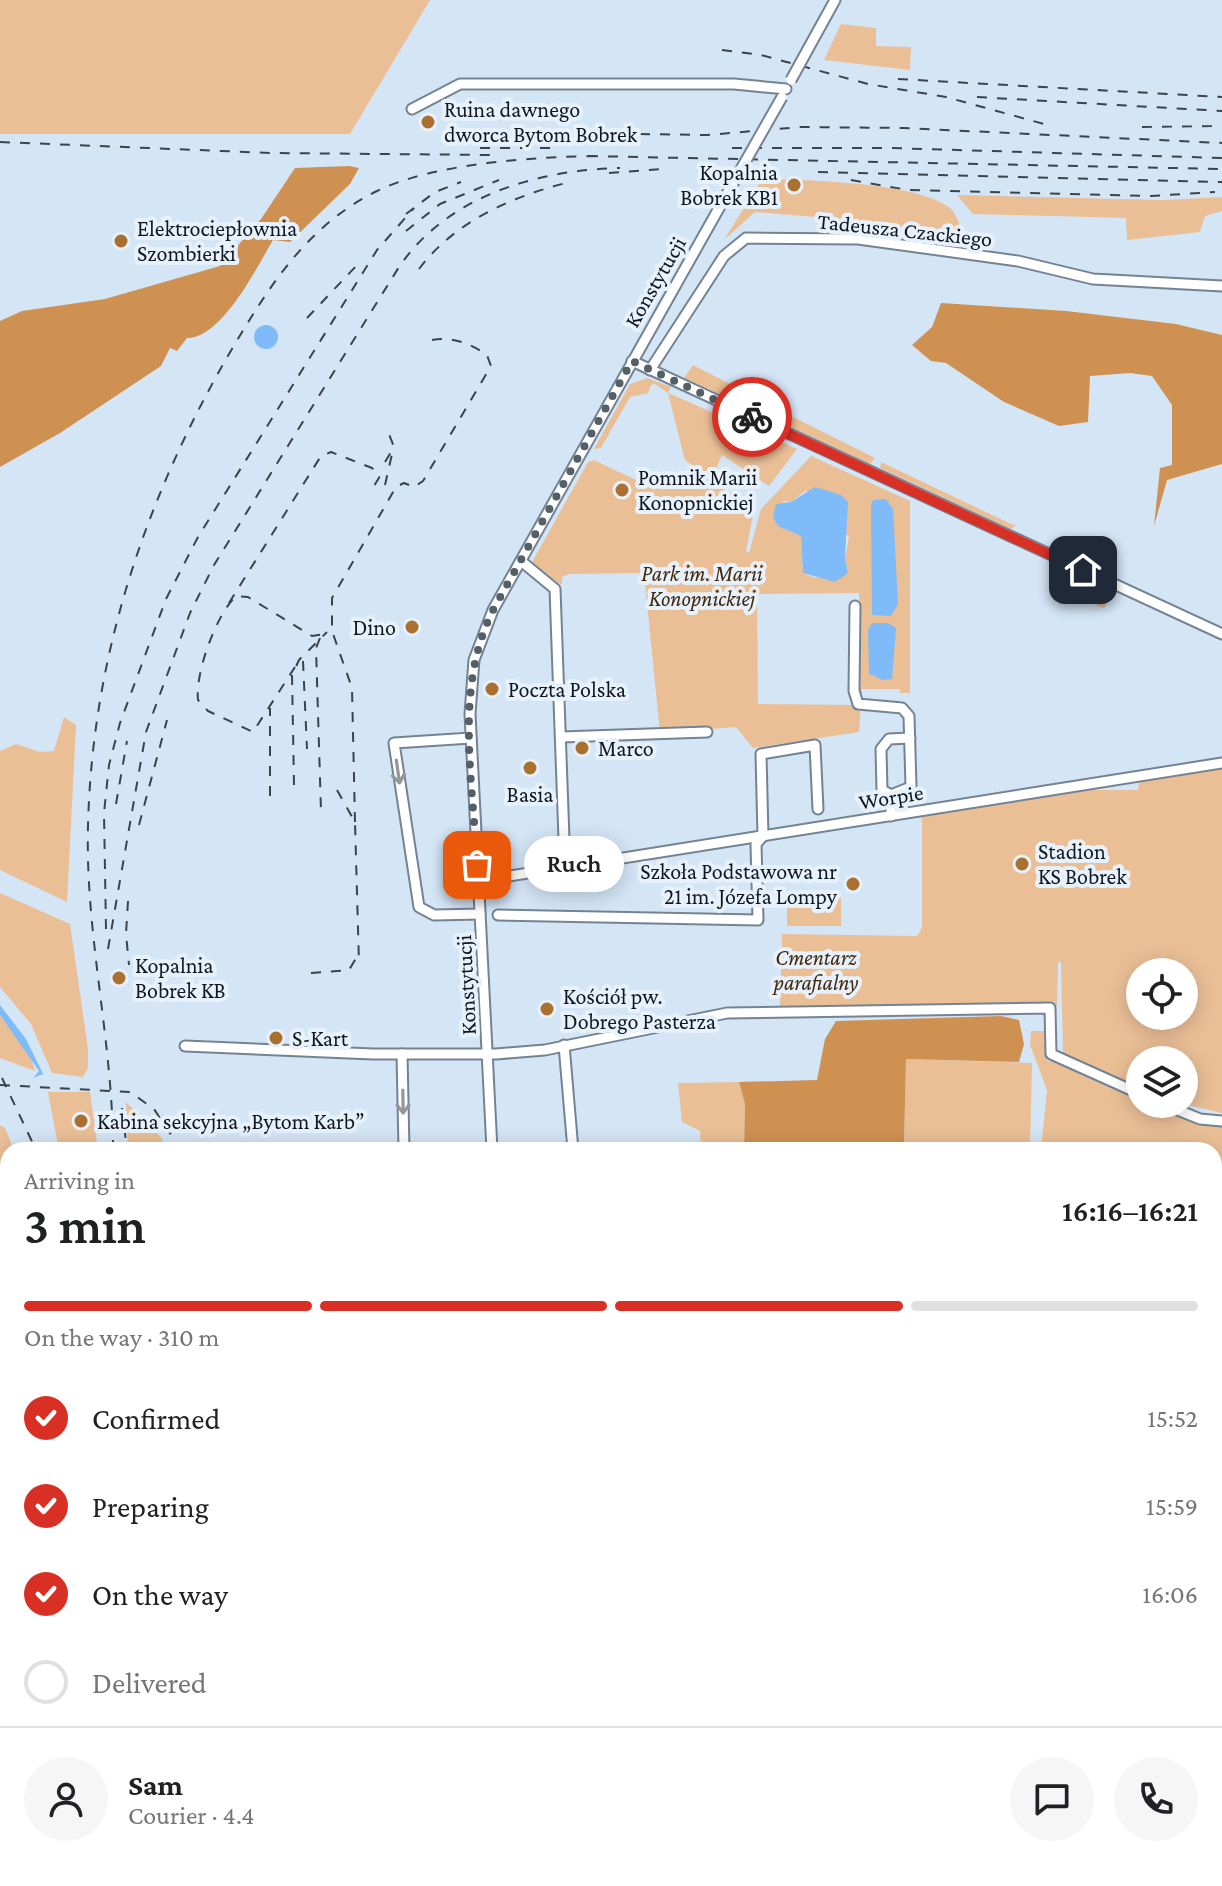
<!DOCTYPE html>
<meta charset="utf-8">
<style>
body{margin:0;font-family:"Crimson Pro",serif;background:#f6f6f6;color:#202124;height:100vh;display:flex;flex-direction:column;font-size:30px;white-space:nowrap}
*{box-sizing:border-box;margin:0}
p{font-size:26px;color:#757577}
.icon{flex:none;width:44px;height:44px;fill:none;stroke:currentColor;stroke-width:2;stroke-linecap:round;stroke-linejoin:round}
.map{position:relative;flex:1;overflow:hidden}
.sheet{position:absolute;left:0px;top:1142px;width:1222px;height:744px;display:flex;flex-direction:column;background:#fff;border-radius:24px 24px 0 0;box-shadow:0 4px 20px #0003}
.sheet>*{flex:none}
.tools{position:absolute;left:1126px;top:958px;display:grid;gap:16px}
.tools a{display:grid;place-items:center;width:72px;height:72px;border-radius:50%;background:#fff;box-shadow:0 4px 20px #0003;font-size:40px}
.pin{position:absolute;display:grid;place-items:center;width:68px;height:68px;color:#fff;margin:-34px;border-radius:16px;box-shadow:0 4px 12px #0006}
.courier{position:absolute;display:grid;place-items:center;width:80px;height:80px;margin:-40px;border:6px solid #d93025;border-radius:50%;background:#fff;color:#222;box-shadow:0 2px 10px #0007}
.bubble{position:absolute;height:56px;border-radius:28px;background:#fff;box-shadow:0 4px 20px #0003;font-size:26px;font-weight:600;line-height:56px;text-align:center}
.overview em{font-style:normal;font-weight:600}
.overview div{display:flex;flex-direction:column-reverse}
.overview{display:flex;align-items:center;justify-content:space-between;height:136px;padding:0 24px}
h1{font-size:52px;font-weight:600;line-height:60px}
.bar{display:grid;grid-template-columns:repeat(4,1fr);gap:12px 8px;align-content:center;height:96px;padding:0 24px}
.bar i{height:10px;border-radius:6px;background:#e0e0e0}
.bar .selected{background:#d93025}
.bar p{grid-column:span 4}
.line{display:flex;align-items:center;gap:20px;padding:0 24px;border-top:2px solid #e0e0e0}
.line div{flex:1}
.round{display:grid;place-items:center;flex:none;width:84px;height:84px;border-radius:42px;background:#f6f6f6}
ol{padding:0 24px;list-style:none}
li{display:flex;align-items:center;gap:24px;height:88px}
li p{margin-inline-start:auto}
li .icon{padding:8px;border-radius:50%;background:#d93025;color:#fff;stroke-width:4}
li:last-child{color:#757577}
li i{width:44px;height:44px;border:4px solid #e0e0e0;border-radius:50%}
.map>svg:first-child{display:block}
.green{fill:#eabf96;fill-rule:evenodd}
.forest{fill:#ce9152}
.water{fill:#7ebbf8}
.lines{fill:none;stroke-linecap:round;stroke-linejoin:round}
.minor-casing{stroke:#748393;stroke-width:13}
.major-casing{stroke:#748393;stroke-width:16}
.minor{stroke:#fff;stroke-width:9}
.major{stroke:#fff;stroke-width:12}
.rail{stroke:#3b434b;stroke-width:2;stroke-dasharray:10 10;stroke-linecap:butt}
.minor-bridge-casing{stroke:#748393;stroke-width:13;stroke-linecap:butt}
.minor-bridge{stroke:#fff;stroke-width:9}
.oneway{stroke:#949799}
.done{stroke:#555f68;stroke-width:8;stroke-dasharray:0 14.4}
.route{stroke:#d93025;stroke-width:10}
.poi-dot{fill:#aa7030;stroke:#e7f1fb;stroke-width:3}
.labels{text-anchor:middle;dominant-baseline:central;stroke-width:8;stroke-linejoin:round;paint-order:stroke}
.poi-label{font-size:22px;fill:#11171c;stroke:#e7f1fb;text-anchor:start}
.street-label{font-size:22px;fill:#11171c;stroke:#e7f1fb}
.park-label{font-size:22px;font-style:italic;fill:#42280c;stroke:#e7f1fb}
</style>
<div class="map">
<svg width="1222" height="1886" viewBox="0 0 1222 1886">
<rect width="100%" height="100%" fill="#d4e5f6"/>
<!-- green -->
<g class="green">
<path d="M0,0H430L350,134H0Z"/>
<path d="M841,24L876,28V46L911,47L910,70L824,60Z"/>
<path d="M762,179C804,180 920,182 951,209C955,213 958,220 960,225L952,247L838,234L828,218L755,212L724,240Z"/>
<path d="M957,195L1162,200L1222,197V211L1205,216L1200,232L1127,240L1126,218L973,214Z"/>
<path d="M693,365L773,406L767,415L759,412L684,378Z"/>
<path d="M647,378L671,387L668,393L797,449L769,486L722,455L710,482L755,505L746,551L749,553L761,509L811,456L910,501V693H900V689H862L859,732L753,748L736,727L660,733L644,573L569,574L562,577V585L531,564L588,462L594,460L646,485L652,477L685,489L699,470L685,460L668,393L655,384L651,385L648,393L630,397L601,448L594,449L630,384ZM806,490L849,537L845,558L848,573L815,578L803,573L801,536L785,529L783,501L791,502ZM859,593L858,705L758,704L757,594Z"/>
<path d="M779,410L875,458L870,464L776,420Z"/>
<path d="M881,462L1011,524L1016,525L1011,529L880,468Z"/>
<path d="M1067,570L1113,592L1104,608L1096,605L1099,597L1066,582L1063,589L1060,587Z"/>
<path d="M64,717L76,725L67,902L0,870V751L16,744L40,752L54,751Z"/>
<path d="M1222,768V1113L1184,1104V1060H1140V1088L1063,1053L1061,962H1058L1057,1006L780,1008L782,934L917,936L922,928V816L1081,790H1138L1139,781ZM1140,972H1184V1016H1140Z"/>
<path d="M0,893L70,924L88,1049V1068L83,1077L52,1073L31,1024L0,987Z"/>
<path d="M787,896L841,897V926H787Z"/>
<path d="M0,1015L31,1059L35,1071L0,1058Z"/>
<path d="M1031,1031H1044L1047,1061L1059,1062L1140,1097V1104C1169,1104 1193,1122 1222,1123V1188H1214V1150H1041L1047,1090L1030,1045Z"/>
<path d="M906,1059L1032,1063L1030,1150L904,1146Z"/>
<path d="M739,1082L745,1103L744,1150H701L700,1131L682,1122L678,1083Z"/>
<path d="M48,1092H90L98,1150H59Z"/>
<path d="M126,1102L161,1137L167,1150H128Z"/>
<path d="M0,1125L5,1128L14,1150H8V1176L0,1175Z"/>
<path d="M1214,1214L1222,1217L1218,1277L1222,1283V1387L1214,1385Z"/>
<path d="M1214,1451L1222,1452V1561L1214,1588Z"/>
<path d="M359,1878H402L404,1886L505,1878V1886H360Z"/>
<path d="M719,1878H932L933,1886H720Z"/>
<path d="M946,1878H1175L1173,1886H948Z"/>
</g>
<!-- forest -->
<g class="forest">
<path d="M349,166L359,168L350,184L290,242L273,240C257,267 222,338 187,338L177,351L170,348L161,366L60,433L0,467V321L22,311L105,299L220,266L261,219L295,168Z"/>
<path d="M941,303L1066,311L1176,324L1222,335V464L1167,480L1154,526L1160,468L1172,465V405L1152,376L1130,373L1090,376L1088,422L1059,426L1004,402L946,363L931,361L912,345L932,327Z"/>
<path d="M1001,1016L1019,1020L1024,1044L1019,1062L906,1059L904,1145L1010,1150H744L745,1104L739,1082L817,1080L825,1039L836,1021Z"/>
<path d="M8,1807V1878H61L63,1886H0V1808Z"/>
</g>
<!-- water -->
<g class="water">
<circle cx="266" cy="337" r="12"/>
<path d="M815,487L841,495L848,502L845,558L848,573L835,582L803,573L801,536L778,526L773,517L776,504L791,502Z"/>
<path d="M886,499L893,509L898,604L891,616L872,615L871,505L873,500Z"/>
<path d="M872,623H888L896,628L892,679L883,680L869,674L868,630Z"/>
<path d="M0,1005L26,1039L43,1074L33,1078L39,1071L0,1015Z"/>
</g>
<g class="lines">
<!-- minor casing -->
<g class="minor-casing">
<g id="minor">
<path d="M808,49L835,0"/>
<path d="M412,109L460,84H734L786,89"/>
<path d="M632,361L1222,634"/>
<path d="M650,370L724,256L746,238L858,239L1018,261L1093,279L1222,286"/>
<path d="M521,561L555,589L565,867"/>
<path d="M855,606L854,691L858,704L902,708L909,716L911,787L891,795V816"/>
<path d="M561,737L707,732"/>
<path d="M471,738L394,743L419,907L434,915L480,914"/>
<path d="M891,795L882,790L881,749L889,739L910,738"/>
<path d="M478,881L1222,763"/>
<path d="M498,915L758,920L756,844L763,836L761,754L815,745L818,809"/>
<path d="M564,1045L573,1150"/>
<path d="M185,1046L373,1054H496L545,1050L727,1013L1050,1008L1051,1054L1140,1094"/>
<path d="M402,1054L404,1150"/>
<path d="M1163,1104L1200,1119L1222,1121"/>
<path d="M492,1150L470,714L474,660L493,610L732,185"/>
<path d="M512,1886V1878"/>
</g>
</g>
<!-- major casing -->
<g class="major-casing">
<g id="major">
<path d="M0,1191L8,1193"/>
<path d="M0,1204L8,1205"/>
<path d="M1214,1405L1222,1406"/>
<path d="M1214,1425L1222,1426"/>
<path d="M1214,1623L1222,1581"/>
<path d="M1214,1711L1222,1670"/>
<path d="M1214,1768L1222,1728"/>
<path d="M1185,1886L1186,1878"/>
</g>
</g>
<!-- minor -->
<use href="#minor" class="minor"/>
<!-- major -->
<use href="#major" class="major"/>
<!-- rail -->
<g class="rail">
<path d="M722,50L761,55L868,84L946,97L1044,124"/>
<path d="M898,79L1222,97"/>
<path d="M977,97L1222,111"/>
<path d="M1142,127L1222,126"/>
<path d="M640,134L707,135L800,127L903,128L1222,143"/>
<path d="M0,142L271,153L492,155"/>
<path d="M480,148H560"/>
<path d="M732,148H890L1222,158"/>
<path d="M588,156L1222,169"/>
<path d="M818,172L1222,182"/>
<path d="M609,173L661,169"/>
<path d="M851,180L908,190L1151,196L1215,192"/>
<path d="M406,214L435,192L461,182"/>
<path d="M406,231L440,204L499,180"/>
<path d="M419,269C455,221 513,196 570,182"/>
<path d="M307,318L359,263"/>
<path d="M385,462L394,447L389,434"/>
<path d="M385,485L392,454"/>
<path d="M229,603L321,456L331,452L372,468L380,476L371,491"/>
<path d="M320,638L316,648L321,811"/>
<path d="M303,661L307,749"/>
<path d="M295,667L253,732L208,711L198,700C195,673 216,615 236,596L248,597L312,636L325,634"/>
<path d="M294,785L292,675L299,660L327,632"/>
<path d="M337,790L355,822L359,964"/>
<path d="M270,796V708"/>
<path d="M116,804L127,741"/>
<path d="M355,822L352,688L332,631V598L396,487L404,483L414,487L423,481L491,366L487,355C471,344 452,336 432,340"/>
<path d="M139,825L167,720"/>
<path d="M128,901L126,934L129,965"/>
<path d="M106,929L104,813L109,765L120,723L166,599L198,537L377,250L414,208"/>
<path d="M108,949L146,732L190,613L214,565L399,267C448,195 538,170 620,168"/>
<path d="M311,973L349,970L358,955"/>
<path d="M2,1078L36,1150"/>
<path d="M0,1085L130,1092L154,1109L181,1150"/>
<path d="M122,1108L127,1150"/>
<path d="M113,1150C113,1041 85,935 88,826C92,657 145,499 229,354C268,288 306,226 377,191C435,163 533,157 597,156"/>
<path d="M166,1878V1886"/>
<path d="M208,1886V1878"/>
</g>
<!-- minor-bridge casing -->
<g class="minor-bridge-casing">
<g id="minor-bridge">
<path d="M791,80L808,49"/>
<path d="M732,185L782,97"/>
</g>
</g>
<!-- minor-bridge -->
<use href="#minor-bridge" class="minor-bridge"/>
</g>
<!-- one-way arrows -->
<defs><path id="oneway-shaft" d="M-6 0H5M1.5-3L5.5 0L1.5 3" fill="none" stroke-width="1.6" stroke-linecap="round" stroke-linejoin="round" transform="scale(2)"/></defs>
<g class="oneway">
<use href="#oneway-shaft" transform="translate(398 772) rotate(82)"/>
<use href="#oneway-shaft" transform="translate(403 1102) rotate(89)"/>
</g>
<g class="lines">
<!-- done -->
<path class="done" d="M477,865C473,781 454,688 493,610L632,361L752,417"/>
<!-- route -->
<path class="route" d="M752,417L1083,570"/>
</g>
<!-- markers -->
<g class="poi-dot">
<circle cx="428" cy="122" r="8"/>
<circle cx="794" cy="185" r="8"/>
<circle cx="121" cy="241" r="8"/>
<circle cx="622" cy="490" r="8"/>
<circle cx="412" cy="627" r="8"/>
<circle cx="492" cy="689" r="8"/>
<circle cx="582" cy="748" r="8"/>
<circle cx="530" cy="768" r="8"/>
<circle cx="1022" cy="864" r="8"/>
<circle cx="853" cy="884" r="8"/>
<circle cx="119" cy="978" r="8"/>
<circle cx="547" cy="1009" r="8"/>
<circle cx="276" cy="1038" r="8"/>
<circle cx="81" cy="1121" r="8"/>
</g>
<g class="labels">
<!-- poi labels -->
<g class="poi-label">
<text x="444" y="109">Ruina dawnego<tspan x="444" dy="25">dworca Bytom Bobrek</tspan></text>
<text x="778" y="172" text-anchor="end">Kopalnia<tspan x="778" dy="25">Bobrek KB1</tspan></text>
<text x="137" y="228">Elektrociepłownia<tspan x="137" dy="25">Szombierki</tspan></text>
<text x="638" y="477">Pomnik Marii<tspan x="638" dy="25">Konopnickiej</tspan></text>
<text x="396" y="627" text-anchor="end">Dino</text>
<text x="508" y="689">Poczta Polska</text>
<text x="598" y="748">Marco</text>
<text x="530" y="794" text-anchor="middle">Basia</text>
<text x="1038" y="851">Stadion<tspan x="1038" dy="25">KS Bobrek</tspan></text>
<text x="837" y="871" text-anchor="end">Szkoła Podstawowa nr<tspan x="837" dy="25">21 im. Józefa Lompy</tspan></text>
<text x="135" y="965">Kopalnia<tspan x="135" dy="25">Bobrek KB</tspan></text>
<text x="563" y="996">Kościół pw.<tspan x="563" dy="25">Dobrego Pasterza</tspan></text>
<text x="292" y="1038">S-Kart</text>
<text x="97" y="1121">Kabina sekcyjna „Bytom Karb”</text>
</g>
<!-- street labels -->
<g class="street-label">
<text transform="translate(905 230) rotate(6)">Tadeusza Czackiego</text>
<text transform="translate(655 282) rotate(-60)">Konstytucji</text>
<text transform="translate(891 797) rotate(-9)">Worpie</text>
<text transform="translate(466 985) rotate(-93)">Konstytucji</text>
</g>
<!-- park labels -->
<g class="park-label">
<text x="702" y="573">Park im. Marii<tspan x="702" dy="25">Konopnickiej</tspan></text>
<text x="816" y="957">Cmentarz<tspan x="816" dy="25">parafialny</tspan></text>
</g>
</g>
</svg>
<div class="tools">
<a><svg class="icon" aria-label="locate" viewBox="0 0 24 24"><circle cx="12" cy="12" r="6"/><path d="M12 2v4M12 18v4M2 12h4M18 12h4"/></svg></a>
<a><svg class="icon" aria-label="layers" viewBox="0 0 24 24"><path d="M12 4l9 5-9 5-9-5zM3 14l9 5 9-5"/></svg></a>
</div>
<div class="pin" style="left:477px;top:865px;background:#ea580c"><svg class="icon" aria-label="bag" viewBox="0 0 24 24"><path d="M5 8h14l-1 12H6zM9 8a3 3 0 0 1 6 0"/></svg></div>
<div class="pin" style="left:1083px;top:570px;background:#1f2937"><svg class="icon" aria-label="home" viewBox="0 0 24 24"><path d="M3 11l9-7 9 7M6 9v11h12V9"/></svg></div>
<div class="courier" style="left:752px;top:417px"><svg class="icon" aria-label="bike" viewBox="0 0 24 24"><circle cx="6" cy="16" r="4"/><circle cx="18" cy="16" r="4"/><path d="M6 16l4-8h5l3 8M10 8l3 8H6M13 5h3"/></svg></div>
<div class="bubble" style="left:524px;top:836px;width:100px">Ruch</div>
<section class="sheet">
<div class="overview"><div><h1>3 min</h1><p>Arriving in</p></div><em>16:16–16:21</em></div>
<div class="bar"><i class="selected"></i><i class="selected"></i><i class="selected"></i><i></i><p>On the way · 310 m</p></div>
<ol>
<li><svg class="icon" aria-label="check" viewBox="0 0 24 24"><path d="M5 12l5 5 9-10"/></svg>Confirmed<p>15:52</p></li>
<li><svg class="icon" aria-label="check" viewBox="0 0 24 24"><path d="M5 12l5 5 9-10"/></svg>Preparing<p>15:59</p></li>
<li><svg class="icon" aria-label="check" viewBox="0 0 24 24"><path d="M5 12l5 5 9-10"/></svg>On the way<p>16:06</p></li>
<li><i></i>Delivered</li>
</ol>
<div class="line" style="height:144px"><a class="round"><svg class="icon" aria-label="person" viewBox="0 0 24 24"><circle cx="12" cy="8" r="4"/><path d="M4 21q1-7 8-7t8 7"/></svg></a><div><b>Sam</b><p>Courier · 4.4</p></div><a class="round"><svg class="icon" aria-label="chat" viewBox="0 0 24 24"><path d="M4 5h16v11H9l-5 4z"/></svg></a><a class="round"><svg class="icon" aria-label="phone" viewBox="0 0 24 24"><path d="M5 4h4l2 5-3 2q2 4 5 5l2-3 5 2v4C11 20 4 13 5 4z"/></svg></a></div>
</section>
</div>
